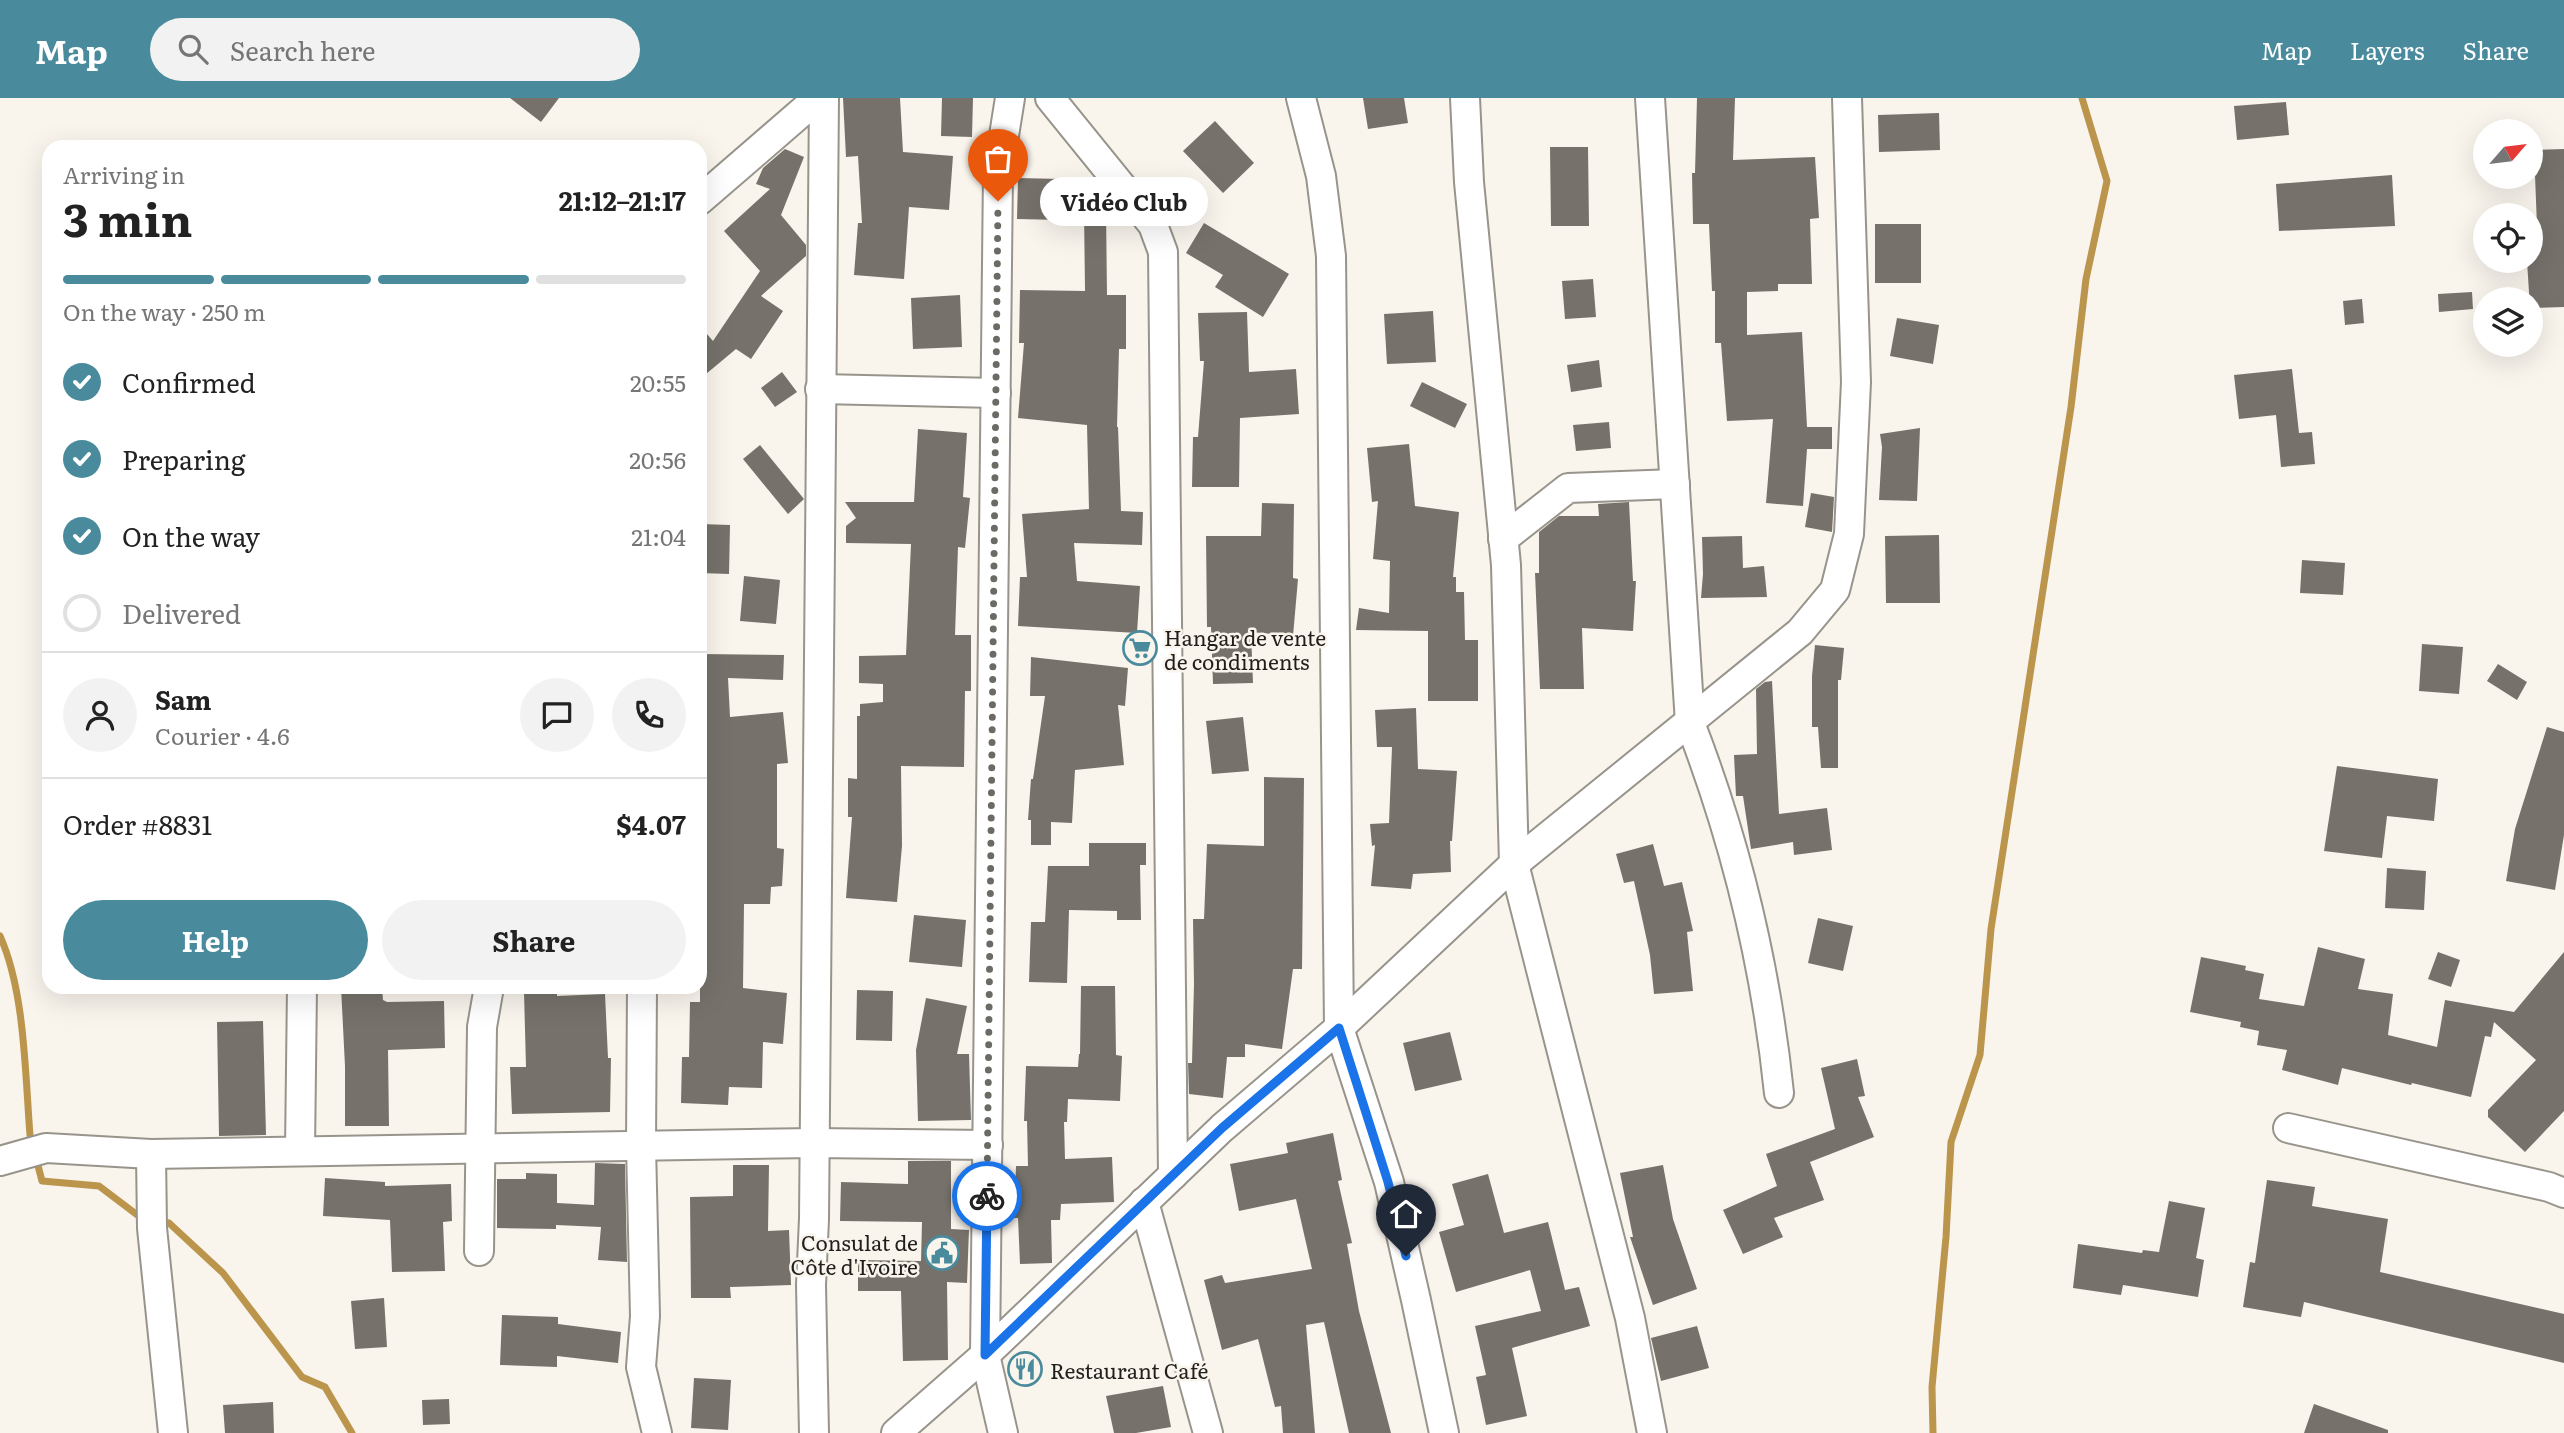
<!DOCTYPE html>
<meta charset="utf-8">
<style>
body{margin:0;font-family:Literata,serif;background:#f2f2f2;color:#222;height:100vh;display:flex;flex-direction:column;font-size:26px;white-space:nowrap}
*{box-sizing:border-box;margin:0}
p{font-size:23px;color:#767676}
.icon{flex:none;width:38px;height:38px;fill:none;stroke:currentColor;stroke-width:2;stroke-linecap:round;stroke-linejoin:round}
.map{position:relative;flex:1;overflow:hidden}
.details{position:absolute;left:42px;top:42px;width:665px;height:854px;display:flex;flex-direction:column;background:#fff;border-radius:21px;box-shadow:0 7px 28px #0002}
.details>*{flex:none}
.needle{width:46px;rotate:62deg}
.tools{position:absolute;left:2473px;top:21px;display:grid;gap:14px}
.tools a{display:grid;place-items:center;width:70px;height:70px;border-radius:50%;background:#fff;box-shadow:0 7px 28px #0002;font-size:35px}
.pin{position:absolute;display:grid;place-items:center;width:60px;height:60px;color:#fff;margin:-72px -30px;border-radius:50% 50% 50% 0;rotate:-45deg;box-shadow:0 0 7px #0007}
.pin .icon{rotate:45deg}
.courier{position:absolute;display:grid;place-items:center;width:70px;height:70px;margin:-35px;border:5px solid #1a73e8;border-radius:50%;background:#fff;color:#222;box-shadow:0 2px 9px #0007}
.bubble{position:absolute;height:49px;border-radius:24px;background:#fff;box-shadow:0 7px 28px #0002;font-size:23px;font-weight:700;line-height:49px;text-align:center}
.overview em{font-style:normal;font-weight:700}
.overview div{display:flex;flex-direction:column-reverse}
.overview{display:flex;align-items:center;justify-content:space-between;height:119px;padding:0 21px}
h1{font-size:46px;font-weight:700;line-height:52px}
.bar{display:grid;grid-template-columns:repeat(4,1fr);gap:10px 7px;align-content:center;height:84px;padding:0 21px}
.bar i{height:9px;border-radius:5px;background:#e0e0e0}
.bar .active{background:#498b9c}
.bar p{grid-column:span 4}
.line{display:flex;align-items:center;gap:18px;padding:0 21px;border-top:2px solid #e0e0e0}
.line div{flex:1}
.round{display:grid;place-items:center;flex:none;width:74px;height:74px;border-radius:37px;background:#f2f2f2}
ol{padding:0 21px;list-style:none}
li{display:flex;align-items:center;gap:21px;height:77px}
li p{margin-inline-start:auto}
li .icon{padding:7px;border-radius:50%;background:#498b9c;color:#fff;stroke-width:4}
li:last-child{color:#767676}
li i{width:38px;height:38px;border:4px solid #e0e0e0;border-radius:50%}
.primary-button{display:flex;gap:14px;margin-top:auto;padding:14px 21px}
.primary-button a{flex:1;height:80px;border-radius:42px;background:#498b9c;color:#fff;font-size:28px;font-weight:700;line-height:80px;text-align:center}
.primary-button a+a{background:#f2f2f2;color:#222}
header{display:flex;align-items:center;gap:42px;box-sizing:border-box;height:98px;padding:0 35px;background:#498b9c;color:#fff}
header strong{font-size:33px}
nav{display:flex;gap:38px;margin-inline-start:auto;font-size:24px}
.search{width:490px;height:63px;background:#f2f2f2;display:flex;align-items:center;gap:18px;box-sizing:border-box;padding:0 24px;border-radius:38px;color:#767676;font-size:26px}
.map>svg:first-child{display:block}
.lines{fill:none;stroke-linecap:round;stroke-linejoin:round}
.stream{stroke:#bc954c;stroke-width:7}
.building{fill:#76726b}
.street-casing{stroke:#98948c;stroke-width:32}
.street{stroke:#fff;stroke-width:28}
.done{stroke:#6c6a65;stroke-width:7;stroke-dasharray:0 12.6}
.route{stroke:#1a73e8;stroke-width:9}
.labels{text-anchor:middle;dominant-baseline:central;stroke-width:5;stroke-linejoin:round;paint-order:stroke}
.poi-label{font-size:21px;fill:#201f1c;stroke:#f9f4ec;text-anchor:start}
</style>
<header>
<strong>Map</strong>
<div class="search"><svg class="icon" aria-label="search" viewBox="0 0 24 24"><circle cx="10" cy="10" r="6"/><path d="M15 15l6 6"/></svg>Search here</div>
<nav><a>Map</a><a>Layers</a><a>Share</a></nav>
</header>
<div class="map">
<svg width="2564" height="1335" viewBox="0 0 2564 1335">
<rect width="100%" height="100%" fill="#f9f4ec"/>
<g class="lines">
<!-- stream -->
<g class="stream">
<path d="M0,838C25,894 25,975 30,1037L33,1049"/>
<path d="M36,1060L42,1083L99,1088L140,1119L147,1121"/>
<path d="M159,1123L169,1125L223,1175L302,1279L325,1289L352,1335"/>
<path d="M1933,1335L1932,1289L1946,1139L1951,1044L1980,957L1991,831L2071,309L2086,181L2107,83L2082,0"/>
</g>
</g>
<!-- building -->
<g class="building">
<path d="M510,0H559L541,24Z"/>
<path d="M843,0H900L903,54L953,58L949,112L909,109L904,181L854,177L858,125H862L858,58L846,59Z"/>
<path d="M942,0H973L972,39L941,38Z"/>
<path d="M1363,0H1404L1408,25L1368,31Z"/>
<path d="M1697,0H1735L1733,62L1815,59L1819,120L1810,121L1812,186H1778V193L1747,194V237L1802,234L1807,329H1832V351H1807L1803,408L1766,405L1773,321L1727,323L1721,245H1715V193H1712L1709,126H1693L1692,75H1695Z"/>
<path d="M2286,4L2289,37L2237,42L2234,8Z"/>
<path d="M1939,15L1940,52L1879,54L1878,17Z"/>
<path d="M1215,23L1254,65L1223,95L1183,53Z"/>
<path d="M1550,49H1588L1589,128H1551Z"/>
<path d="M785,51L804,59L781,117L806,147V158L761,198L783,213L751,261L736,251L700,281V228L713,243L760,173L724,133L770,91L756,86L763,70Z"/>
<path d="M2564,51V209L2530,210L2527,163H2530V129L2537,128L2534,52Z"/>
<path d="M2392,77L2395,128L2279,133L2276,86Z"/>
<path d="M1018,80L1062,81L1061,122L1017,121Z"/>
<path d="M1084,111H1106L1107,197H1126V251H1119L1117,329H1118L1121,413L1143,414L1142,447L1074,445L1077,483L1140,488L1137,535L1018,528L1020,479H1027L1022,416L1089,411L1087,327L1018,320L1024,245H1019L1020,192L1085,193Z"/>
<path d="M1204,125L1289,176L1263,219L1215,189L1223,177L1186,155Z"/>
<rect x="1875" y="126" width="46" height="59"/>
<path d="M1593,181L1596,219L1565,221L1562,183Z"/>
<path d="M2472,194L2473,211L2439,214L2438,196Z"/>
<path d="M960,197L962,249L913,251L911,200Z"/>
<path d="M2362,201L2364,225L2345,227L2343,203Z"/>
<path d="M1433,213L1436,264L1387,266L1384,216Z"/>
<path d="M1247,214L1249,274L1296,271L1299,316L1240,320L1239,389H1192L1193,339H1198L1204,263H1200L1198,215Z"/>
<path d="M1897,220L1939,227L1933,266L1890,258Z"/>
<path d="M1599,262L1602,289L1571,294L1567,267Z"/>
<path d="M2292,271L2299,335L2312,334L2315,366L2281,369L2276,317L2239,321L2234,277Z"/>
<path d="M782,274L797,294L775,309L761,290Z"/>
<path d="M1422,284L1467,306L1455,330L1410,308Z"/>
<path d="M1609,324L1611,350L1576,353L1573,327Z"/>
<path d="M1920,330L1917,403L1879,402L1882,349L1880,336Z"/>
<path d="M918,331L967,335L963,399L970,400L965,450L958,449L955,537H971V593H965L964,669L901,668L902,748L897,804L846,800L852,719H848V680L857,681V618H860V606L883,604V586L859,585V558L906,557L911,446L846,445V428L856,420L845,404H914Z"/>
<path d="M1409,346L1415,408L1459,414L1453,479H1456V494H1464L1465,542H1478V603H1428V533L1356,532L1359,510L1389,515L1390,463L1373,461L1378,403L1372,404L1367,350Z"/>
<path d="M760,347L804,401L788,416L743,361Z"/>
<path d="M1811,395L1834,399L1832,434L1805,429Z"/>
<path d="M1629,404L1633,483H1636L1633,533L1582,530L1584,591H1540L1535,475H1539V434L1559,418H1599L1598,406Z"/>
<path d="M1262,405L1294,406L1293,480L1298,481L1293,538L1251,534L1253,585L1213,586L1211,529H1207L1206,438H1261Z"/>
<path d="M700,426L730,427L729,476L700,475Z"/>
<path d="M1939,437L1940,505H1886L1885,438Z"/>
<path d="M1742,438L1743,470L1764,468L1767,499L1701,500L1703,476L1702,439Z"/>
<path d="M2302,462L2345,465L2343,497L2300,495Z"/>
<path d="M744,478L780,482L776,526L740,523Z"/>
<path d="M2422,546L2463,549L2459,596L2419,593Z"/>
<path d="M1815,547L1844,550L1841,582H1838V670H1821L1818,629H1812V578Z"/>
<path d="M700,556L784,557L783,582L728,580L730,619L783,614L788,665L777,666V750L784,751L782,788L771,789L770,806H744L743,890L787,895L783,946L763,944L762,990L729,989L728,1007L681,1005L682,959H689L690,904H700Z"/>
<path d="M1031,559L1128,570L1125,608L1118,607L1124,667L1075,672L1072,725L1051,724V747H1031V722H1028L1031,681H1033L1045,598H1030Z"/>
<path d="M2498,566L2527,584L2517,602L2487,583Z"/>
<path d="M1772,583L1779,716L1827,710L1832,752L1794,757L1793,744L1751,751L1743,698H1736L1734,657L1757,656L1756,591L1765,584Z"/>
<path d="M1416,610L1418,671L1457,673L1452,743H1450L1451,774L1413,776L1411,791L1371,788L1375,747L1372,748L1370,726L1389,725L1392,649H1377L1375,612Z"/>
<path d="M1243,619L1249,673L1212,676L1206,623Z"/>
<path d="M2547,629L2564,634V737L2555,792L2506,783L2515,731Z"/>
<path d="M2337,668L2438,681L2434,723L2387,718L2382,760L2324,753Z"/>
<path d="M1264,679L1304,680L1302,871H1293L1282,951L1245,946V959H1227L1223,1000L1189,996L1188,965H1192L1194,886L1193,821H1204L1207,746L1264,748Z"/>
<path d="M1089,745H1146V767H1140L1141,822H1117V813L1069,812L1067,885L1029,884L1031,824H1045L1048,768H1089Z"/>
<path d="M1653,746L1664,788L1682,784L1693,833L1687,834L1693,893L1654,896L1650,857L1634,783L1624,785L1616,756Z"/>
<path d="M2387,770L2426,773L2424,812L2385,810Z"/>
<path d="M914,817L966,822L962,869L909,864Z"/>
<path d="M1818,820L1853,828L1843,873L1808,865Z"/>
<path d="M2318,849L2365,861L2358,891L2393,896L2388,937L2437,949L2445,902L2514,914L2564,854V1013L2525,1054L2488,1019V1012L2536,962L2494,924L2491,939L2485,938L2471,999L2412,985L2411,987L2342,970L2338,987L2282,972L2287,952L2257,947L2259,933L2240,929L2241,924L2190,914L2201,859L2246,868L2245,872L2264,876L2259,901L2304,908Z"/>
<path d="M2438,854L2460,862L2451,889L2428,881Z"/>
<path d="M1081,888H1115L1116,957L1122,958L1120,1003L1068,1001L1067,1024H1064L1065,1061L1112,1059L1114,1104L1061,1106L1060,1122H1051L1052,1165L1020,1166L1018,1120H1014L1016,1068H1028L1027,1023H1024L1026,968L1078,969L1079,956H1080Z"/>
<path d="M341,889H382L383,902L387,904L444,903L445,950L388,952L389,1028H345V968Z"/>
<path d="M857,892L893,893L892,943L856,942Z"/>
<path d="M524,894H557V898L605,896L608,960H611L610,1014L512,1016L510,969H526Z"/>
<path d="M926,900L967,908L957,956H969L971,1022L918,1023L916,952Z"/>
<path d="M263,923L266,1037L219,1038L217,924Z"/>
<path d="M1450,934L1462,982L1415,993L1403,945Z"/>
<path d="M1857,961L1865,998L1858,999L1874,1039L1810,1064L1824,1102L1774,1120L1783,1139L1743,1156L1723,1112L1777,1088L1766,1056L1835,1031L1821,970Z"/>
<path d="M1333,1035L1342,1082L1338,1083L1352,1145L1347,1146L1359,1213L1391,1335H1349L1324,1224L1306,1227L1315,1335H1283L1281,1308L1275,1309L1258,1241L1222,1252L1204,1182L1222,1177L1225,1185L1312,1171L1296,1101L1239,1113L1230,1066L1288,1055L1286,1045Z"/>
<path d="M908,1063H951V1131L969,1132L967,1185L947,1184L948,1262L903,1263L901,1193H858V1162L921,1163L922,1124L840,1123L841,1084L908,1086Z"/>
<path d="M595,1065L625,1066L627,1164L598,1162L601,1129L556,1127V1131L497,1130V1081H526V1075L557,1076V1105L594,1107Z"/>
<path d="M733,1067H769L768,1133L789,1132L791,1187L730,1189L731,1200H691L690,1099L733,1098Z"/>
<path d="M1663,1067L1673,1121L1697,1191L1653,1207L1630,1139H1633L1620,1075Z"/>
<path d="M1488,1076L1504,1135L1548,1124L1565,1192L1579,1189L1590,1228L1512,1250L1527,1318L1486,1327L1476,1279L1486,1277L1475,1228L1541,1213L1530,1172L1456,1194L1439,1134L1464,1127L1452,1086Z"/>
<path d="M325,1080L385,1084V1088L451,1086L452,1123L443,1124L445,1173L392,1174L390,1122L323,1118Z"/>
<path d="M2267,1082L2315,1089L2312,1108L2388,1121L2380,1174L2564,1216V1265L2304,1204L2301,1219L2243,1209L2250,1164L2255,1165Z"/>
<path d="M2169,1103L2205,1110L2196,1160L2204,1162L2198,1199L2123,1187L2121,1197L2073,1190L2078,1146L2142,1155L2143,1152L2159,1154Z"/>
<path d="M384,1200L387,1249L355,1251L351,1203Z"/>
<path d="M502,1217L558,1219V1226L621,1234L618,1265L557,1258V1269L500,1267Z"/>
<path d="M1697,1228L1709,1270L1661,1283L1651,1240Z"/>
<path d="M694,1280L731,1282L728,1332L691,1330Z"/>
<path d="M1163,1288L1171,1329L1136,1335H1114L1106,1298Z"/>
<path d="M449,1301L450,1326L423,1327L422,1302Z"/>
<path d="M273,1304L274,1335H225L223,1307Z"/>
<path d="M2314,1306L2388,1332V1335H2304Z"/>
</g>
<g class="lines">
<!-- street casing -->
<g class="street-casing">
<g id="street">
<path d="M1050,0L1153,127L1163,154L1173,1077"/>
<path d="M1301,0L1321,78L1331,158L1339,930L1389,1084L1416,1202L1444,1335"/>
<path d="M1465,0L1469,84L1506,467L1514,766L1630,1220L1652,1335"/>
<path d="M1650,0L1690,625C1736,744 1766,869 1779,995"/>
<path d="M700,102L818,0"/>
<path d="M820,291L996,295"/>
<path d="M1503,441L1568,390L1675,386"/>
<path d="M642,889L641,1048L645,1218L641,1269L657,1335"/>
<path d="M2288,1030L2549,1089L2564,1095"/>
<path d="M300,1053L302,889"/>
<path d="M151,1056L152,1130L173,1335"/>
<path d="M0,1063L46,1050L151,1056L814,1045L988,1047"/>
<path d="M1144,1104L1208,1335"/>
<path d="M479,1153L482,929L489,889"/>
<path d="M814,1335L811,1187L814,1121L824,0"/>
<path d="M896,1335L985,1257L1222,1030L1339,930L1514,766L1800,534L1835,492L1849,436L1856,284L1847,0"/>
<path d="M1003,1335L985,1257L998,75L1010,0"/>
</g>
</g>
<!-- street -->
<use href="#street" class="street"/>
</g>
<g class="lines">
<!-- done -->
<path class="done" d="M987,1098L998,103"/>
<!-- route -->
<path class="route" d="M987,1098L985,1257L1222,1030L1339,930L1388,1084L1406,1158"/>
</g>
<!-- icons -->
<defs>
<g id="supermarket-ring" transform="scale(1.75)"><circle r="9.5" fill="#f9f4ec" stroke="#498b9c" stroke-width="1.5"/><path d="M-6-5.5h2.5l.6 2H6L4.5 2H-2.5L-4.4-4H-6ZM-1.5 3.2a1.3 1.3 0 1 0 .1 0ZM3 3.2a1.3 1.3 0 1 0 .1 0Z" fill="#498b9c"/></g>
<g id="civic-ring" transform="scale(1.75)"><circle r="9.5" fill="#f9f4ec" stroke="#498b9c" stroke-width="1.5"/><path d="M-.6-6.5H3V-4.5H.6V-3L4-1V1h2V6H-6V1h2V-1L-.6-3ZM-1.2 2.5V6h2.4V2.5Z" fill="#498b9c"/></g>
<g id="restaurant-ring" transform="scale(1.75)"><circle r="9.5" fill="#f9f4ec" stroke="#498b9c" stroke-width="1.5"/><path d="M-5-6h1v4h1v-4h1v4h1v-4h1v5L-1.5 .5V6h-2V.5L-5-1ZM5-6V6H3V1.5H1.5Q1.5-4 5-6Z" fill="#498b9c"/></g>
</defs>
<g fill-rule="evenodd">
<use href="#supermarket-ring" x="1140" y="550"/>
<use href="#civic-ring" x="942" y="1155"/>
<use href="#restaurant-ring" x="1025" y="1271"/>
</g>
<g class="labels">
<!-- poi labels -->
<g class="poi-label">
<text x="1164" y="538">Hangar de vente<tspan x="1164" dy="24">de condiments</tspan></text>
<text x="918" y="1143" text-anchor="end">Consulat de<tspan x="918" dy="24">Côte d'Ivoire</tspan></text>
<text x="1050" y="1271">Restaurant Café</text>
</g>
</g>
</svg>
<div class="tools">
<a><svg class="needle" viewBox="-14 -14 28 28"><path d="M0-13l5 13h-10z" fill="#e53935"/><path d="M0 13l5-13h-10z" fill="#767676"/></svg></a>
<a><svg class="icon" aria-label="locate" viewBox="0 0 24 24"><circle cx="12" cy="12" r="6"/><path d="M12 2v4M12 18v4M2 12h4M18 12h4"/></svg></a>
<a><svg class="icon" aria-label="layers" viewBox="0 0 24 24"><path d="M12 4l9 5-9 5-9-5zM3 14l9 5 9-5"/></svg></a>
</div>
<div class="pin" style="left:998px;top:103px;background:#ea580c"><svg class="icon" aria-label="bag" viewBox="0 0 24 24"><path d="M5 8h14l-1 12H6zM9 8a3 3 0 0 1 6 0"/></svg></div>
<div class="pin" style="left:1406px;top:1158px;background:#1f2937"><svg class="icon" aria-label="home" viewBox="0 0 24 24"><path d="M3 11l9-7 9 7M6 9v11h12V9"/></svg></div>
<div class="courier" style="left:987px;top:1098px"><svg class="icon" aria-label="bike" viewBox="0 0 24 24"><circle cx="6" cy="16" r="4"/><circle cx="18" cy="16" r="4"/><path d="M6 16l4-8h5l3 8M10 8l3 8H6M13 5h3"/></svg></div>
<div class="bubble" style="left:1040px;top:79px;width:168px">Vidéo Club</div>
<section class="details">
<div class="overview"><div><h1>3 min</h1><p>Arriving in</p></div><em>21:12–21:17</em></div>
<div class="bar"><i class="active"></i><i class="active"></i><i class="active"></i><i></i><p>On the way · 250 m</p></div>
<ol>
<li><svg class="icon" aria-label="check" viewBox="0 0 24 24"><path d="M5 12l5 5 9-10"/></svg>Confirmed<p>20:55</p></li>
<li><svg class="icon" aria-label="check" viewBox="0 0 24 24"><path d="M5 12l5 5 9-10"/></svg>Preparing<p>20:56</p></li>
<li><svg class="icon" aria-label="check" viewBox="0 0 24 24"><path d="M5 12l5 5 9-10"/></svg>On the way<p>21:04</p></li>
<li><i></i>Delivered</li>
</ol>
<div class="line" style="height:126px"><a class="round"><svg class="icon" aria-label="person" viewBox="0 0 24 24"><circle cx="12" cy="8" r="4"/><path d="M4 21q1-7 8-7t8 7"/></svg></a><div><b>Sam</b><p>Courier · 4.6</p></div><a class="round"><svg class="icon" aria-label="chat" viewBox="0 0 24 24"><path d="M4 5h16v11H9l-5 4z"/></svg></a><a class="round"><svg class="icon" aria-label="phone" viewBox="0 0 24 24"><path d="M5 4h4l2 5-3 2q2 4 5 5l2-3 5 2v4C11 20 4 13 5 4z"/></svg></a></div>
<div class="line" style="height:91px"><div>Order #8831</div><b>$4.07</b></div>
<div class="primary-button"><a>Help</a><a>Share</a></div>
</section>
</div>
